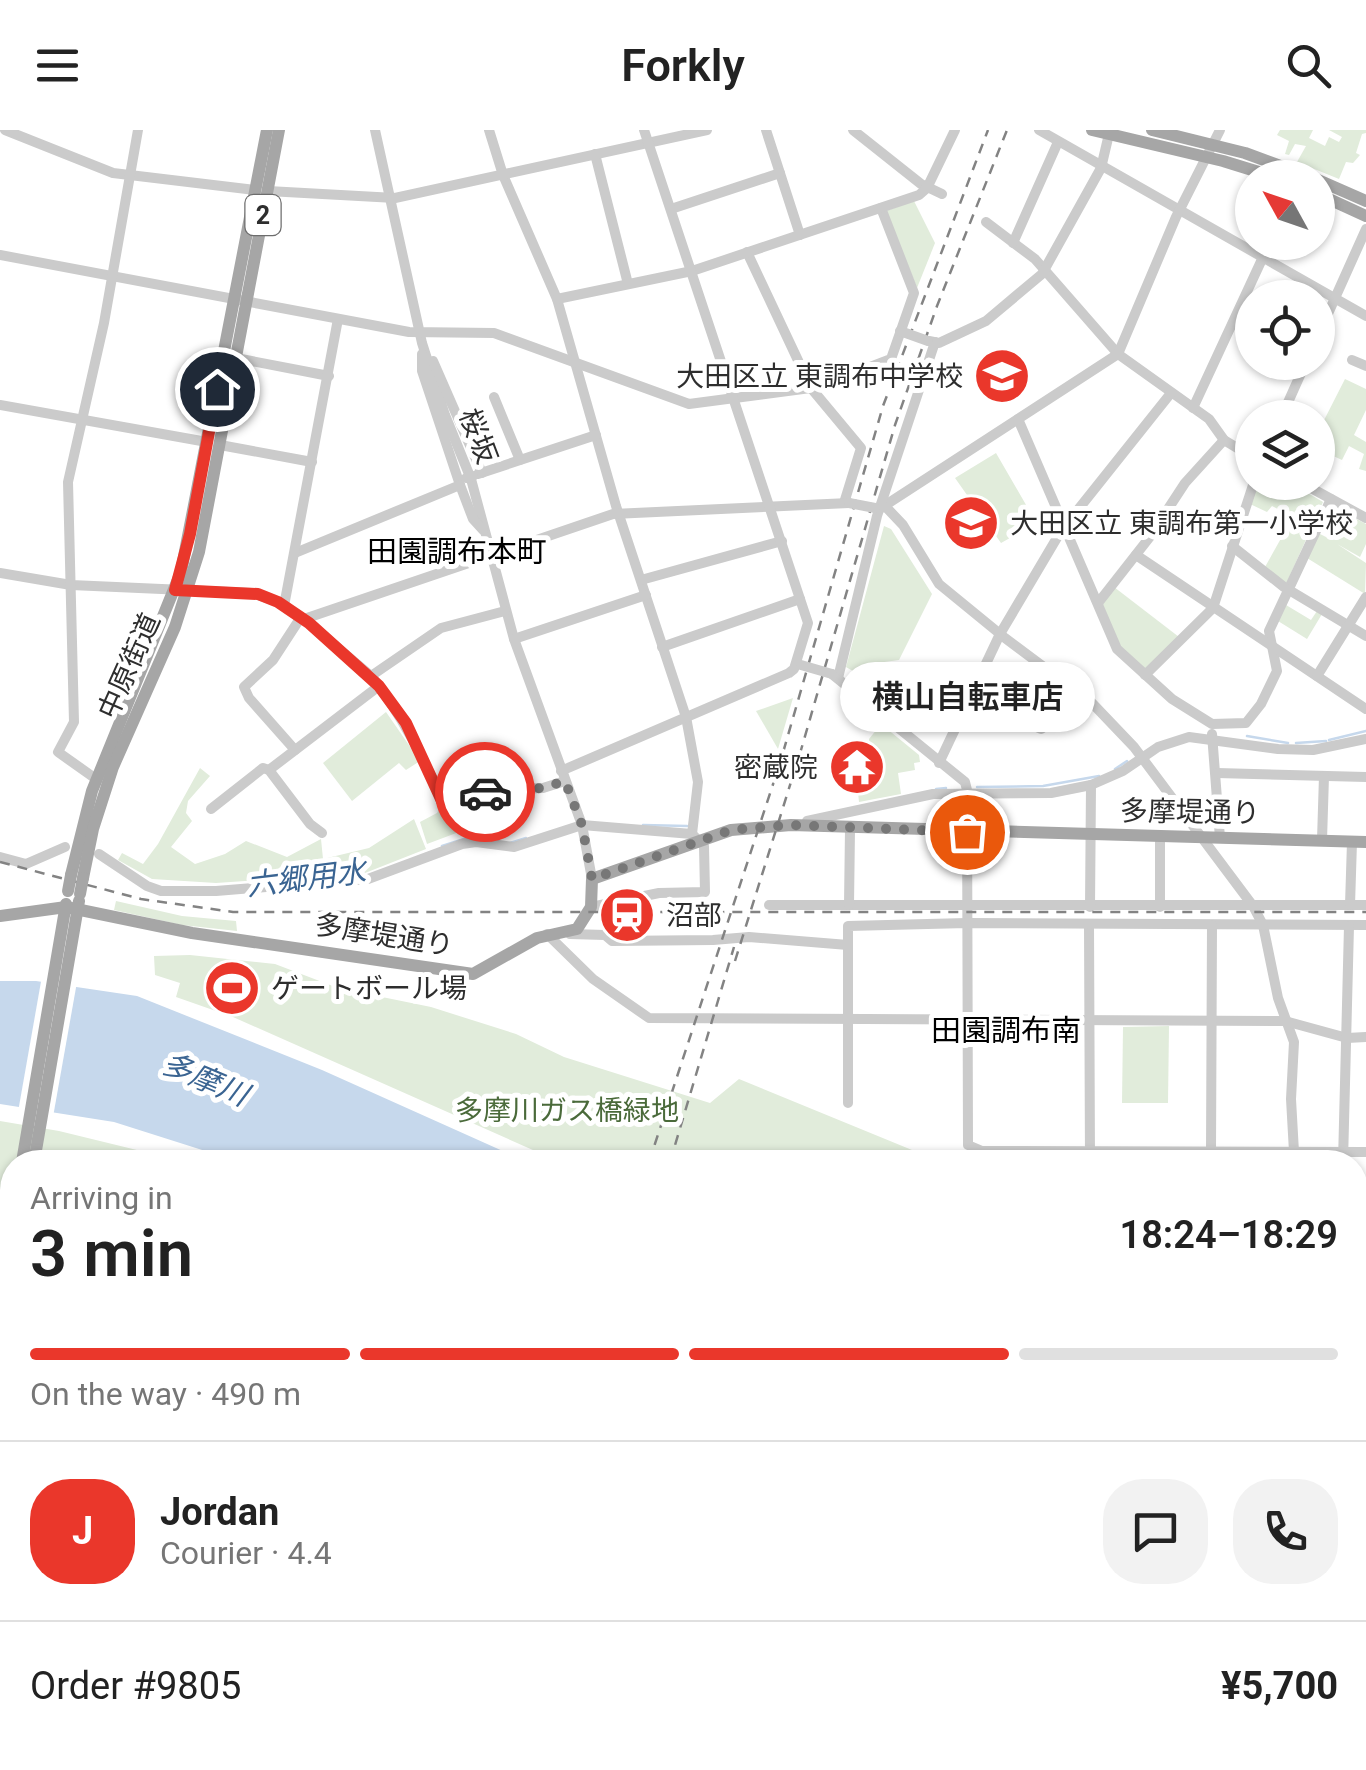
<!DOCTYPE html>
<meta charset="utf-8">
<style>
body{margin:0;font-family:Roboto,"Noto Sans JP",sans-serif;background:#f2f2f2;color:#222;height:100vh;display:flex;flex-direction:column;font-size:38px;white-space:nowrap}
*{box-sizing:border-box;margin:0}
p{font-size:32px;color:#767676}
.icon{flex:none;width:55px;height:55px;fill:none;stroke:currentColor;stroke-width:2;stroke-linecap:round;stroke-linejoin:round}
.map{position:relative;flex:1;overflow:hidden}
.panel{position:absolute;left:0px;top:1020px;width:1368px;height:620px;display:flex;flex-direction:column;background:#fff;border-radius:40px 40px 0 0;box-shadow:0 2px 8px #0004}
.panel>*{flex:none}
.needle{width:65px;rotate:310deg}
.controls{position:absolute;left:1235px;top:30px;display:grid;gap:20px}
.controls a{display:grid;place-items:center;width:100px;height:100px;border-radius:50%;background:#fff;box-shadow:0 2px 8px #0004;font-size:50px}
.pin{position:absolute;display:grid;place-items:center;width:85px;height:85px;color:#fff;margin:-42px;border:5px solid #fff;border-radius:50%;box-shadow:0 2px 10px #0007}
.courier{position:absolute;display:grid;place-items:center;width:100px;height:100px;margin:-50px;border:8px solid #ea372b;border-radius:50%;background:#fff;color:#222;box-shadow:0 2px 12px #0007}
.bubble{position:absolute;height:70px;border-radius:35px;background:#fff;box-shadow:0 2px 8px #0004;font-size:32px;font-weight:600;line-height:70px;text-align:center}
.headline em{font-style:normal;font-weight:600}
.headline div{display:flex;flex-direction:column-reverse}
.headline{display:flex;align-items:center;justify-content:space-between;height:170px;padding:0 30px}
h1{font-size:65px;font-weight:600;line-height:75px}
.bar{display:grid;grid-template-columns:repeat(4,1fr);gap:15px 10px;align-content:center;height:120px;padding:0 30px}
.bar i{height:12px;border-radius:8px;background:#e0e0e0}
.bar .active{background:#ea372b}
.bar p{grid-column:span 4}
.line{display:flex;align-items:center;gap:25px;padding:0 30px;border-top:2px solid #e0e0e0}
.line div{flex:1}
.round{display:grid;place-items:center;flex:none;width:105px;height:105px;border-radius:40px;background:#f2f2f2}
header{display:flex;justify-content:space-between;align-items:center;height:130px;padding:0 30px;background:#fff;font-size:45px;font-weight:600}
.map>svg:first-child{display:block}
.green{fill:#e1ecdb}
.water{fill:#c6d8ec}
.pier{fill:#fff}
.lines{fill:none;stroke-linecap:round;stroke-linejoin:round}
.stream{stroke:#c6d8ec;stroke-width:2.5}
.minor{stroke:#cbcbcb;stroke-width:10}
.major{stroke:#a6a6a6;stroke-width:12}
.rail{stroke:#838383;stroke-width:2.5;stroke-dasharray:10 8;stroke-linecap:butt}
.minor-bridge{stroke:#cbcbcb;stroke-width:10}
.major-bridge{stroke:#a6a6a6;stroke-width:12}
.done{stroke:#777;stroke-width:10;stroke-dasharray:0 18}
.route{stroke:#ea372b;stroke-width:12}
.labels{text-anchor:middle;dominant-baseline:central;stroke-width:10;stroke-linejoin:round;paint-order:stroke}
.shield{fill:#fff;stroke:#6d6d6d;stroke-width:2.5}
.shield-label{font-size:25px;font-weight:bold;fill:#2e2e2e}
.poi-label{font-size:28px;fill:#2e2e2e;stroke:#fff;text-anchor:start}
.street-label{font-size:28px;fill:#2e2e2e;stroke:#fff}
.park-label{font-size:28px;fill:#4a6a3a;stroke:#fff}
.neighbourhood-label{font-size:30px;fill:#000;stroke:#fff}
.water-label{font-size:30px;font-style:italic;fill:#3a6492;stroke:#fff}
</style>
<header><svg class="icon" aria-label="menu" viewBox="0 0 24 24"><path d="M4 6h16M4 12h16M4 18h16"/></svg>Forkly<svg class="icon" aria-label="search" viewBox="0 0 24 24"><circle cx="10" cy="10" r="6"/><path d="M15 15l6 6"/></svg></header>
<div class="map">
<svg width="1366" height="1640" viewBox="0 0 1366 1640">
<rect width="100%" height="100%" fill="#fff"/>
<!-- green -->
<g class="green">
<path d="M1280,0H1313L1309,8L1325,16L1329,7L1339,12L1342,7L1329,0H1366V3L1362,4L1356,23L1360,25L1353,33L1346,32L1339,49L1297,32L1306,16L1295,14L1289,25L1285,24L1289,11L1277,5Z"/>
<path d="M914,71L935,113L917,158L886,81Z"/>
<path d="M1345,249L1366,259V280L1354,305L1366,312V341L1359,339L1364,324L1349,316L1342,330L1318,319V302Z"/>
<path d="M996,323L1029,380L1021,385L1026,399L1001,413L955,348Z"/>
<path d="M1258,352L1291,353L1323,372L1286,454L1265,437L1293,387L1272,376L1267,382L1250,374Z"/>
<path d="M1340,380L1366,394V414L1360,427L1337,414L1366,433L1365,464L1307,428L1318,403L1326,407Z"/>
<path d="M884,396L891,399L932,464L899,530L877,533L870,551L846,537Z"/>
<path d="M1114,457L1179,507L1146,540L1120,516L1102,474Z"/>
<path d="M1286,475L1311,490L1317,481L1322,484L1307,509L1278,491Z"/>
<path d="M793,568L778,619L756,581Z"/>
<path d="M386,582L420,631L406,640L399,633L352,671L323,633Z"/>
<path d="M881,594L919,625L920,632L914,633L915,640L898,643L901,664L859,672L856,643L873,640L869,609Z"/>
<path d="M200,638L210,646L188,671L186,683L192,691L171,717L195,734L225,724L246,711L287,727L321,709L323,729L369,718L414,689L426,719L365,743L216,753L152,749L118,730L122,723L143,734L158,714Z"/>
<path d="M506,663L509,675L502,687L500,704L467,699L427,714L420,692L437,683L441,677Z"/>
<path d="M116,771L182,786L236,791L237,801L182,795L114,780Z"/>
<path d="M190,825L275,834L338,858L431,877L516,904L564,927L710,973L739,949L912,1020L880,1032H560L233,887L176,867L180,853L155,845L154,826Z"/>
<path d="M1169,896L1168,973H1122L1123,897Z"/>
<path d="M0,991L59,1001L186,1032H12V1264L0,1263Z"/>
<path d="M1366,1220V1373L1355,1369V1227Z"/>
<path d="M1355,1598L1366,1602V1640H1191L1160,1628H1355Z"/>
</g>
<!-- water -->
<g class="water">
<path d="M0,851H36L137,866L322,940L527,1032H240L114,992L0,974Z"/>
<path d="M1355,1385L1366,1388V1578L1355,1575Z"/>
</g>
<!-- pier -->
<path class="pier" d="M42,846L77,852L53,987L18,982Z"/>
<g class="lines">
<!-- stream -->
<g class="stream">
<path d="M1247,606L1288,613"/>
<path d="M1329,610L1366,601"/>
<path d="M1296,613L1326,611"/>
<path d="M1115,639L1127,631"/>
<path d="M977,657L1043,656L1099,646"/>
<path d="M936,659L946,658"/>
<path d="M643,695L687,696"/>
<path d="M510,713L526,708"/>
<path d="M442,716L467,708H483"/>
</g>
<!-- minor -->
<g class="minor">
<path d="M5,0L113,43L255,60"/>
<path d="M375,0L422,213L445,285L471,349L514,509L582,695L592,749"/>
<path d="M489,0L503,45L557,169L616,376L686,587L698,652L692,704"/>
<path d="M766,0L800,105"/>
<path d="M853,0L921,54L942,64"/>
<path d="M1039,0L1366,186"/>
<path d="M595,24L628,154"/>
<path d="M268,61L395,68L707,0"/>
<path d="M671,79L780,43"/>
<path d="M986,92L1035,129L1118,224L1209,289L1224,310L1252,327"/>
<path d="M1013,113L1058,12"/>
<path d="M747,122L811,258L861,318L844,373"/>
<path d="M0,125L409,202L494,203L689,274L818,257L891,229L914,163L881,78"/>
<path d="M557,169L692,141L919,65L927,58L955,0"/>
<path d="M1318,206L1366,99"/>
<path d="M929,211L939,213L986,191L1042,144L1101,38L1109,4"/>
<path d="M422,224V241L460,355L473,389L483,400"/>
<path d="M236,228L329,246"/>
<path d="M1352,230L1366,236"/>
<path d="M433,231L482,343"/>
<path d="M494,267L520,330"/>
<path d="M0,275L207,312"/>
<path d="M1193,278L1270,112"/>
<path d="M1281,288L1306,232"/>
<path d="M1018,289L1117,519L1172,569L1212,594L1246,593L1261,574L1277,541L1269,501L1331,369"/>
<path d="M220,315L312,332"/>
<path d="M478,344L596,305"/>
<path d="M1300,352L1366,388"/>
<path d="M885,376L903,395L939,454L1005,508L1092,573L1134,617L1253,776L1263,795L1278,868L1294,912L1291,969L1294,1022"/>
<path d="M881,378L1118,224L1176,87L1220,0"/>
<path d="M1232,416L1284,457L1366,506"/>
<path d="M295,423L460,355"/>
<path d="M1136,425L1366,579"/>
<path d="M0,443L71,455L252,463L278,472L304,489L613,384L849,373"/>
<path d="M641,450L782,411"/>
<path d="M1098,473L1149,408L1185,353L1224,310"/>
<path d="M284,476L338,189"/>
<path d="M304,489L371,546C403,587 421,624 442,671L493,660L543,658L565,651"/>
<path d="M514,509L646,465"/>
<path d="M662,517L800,469"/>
<path d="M832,544L965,652L967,660L968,1015L982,1021L1366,1022"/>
<path d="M1145,545L1213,478L1254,352"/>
<path d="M371,546L441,498L505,481"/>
<path d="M1317,546L1366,467"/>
<path d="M838,548L877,386L935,212"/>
<path d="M970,569L1041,599L1088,569"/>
<path d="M1212,604L1220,708"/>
<path d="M295,620L249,568L244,557L273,530L301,487"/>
<path d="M939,633L1000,504L1061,401L1171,263"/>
<path d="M269,640L379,556"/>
<path d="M561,641L789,543L794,539L808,493L644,0"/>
<path d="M1217,643L1366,647"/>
<path d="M96,649L58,622L74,592L68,352L104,193L138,0"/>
<path d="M211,679L263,638L269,640L310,694L322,703"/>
<path d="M807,691L933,664L1051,663L1091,655L1123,641L1158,617L1189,607L1278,619L1313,620L1366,609"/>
<path d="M1160,707V777"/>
<path d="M1322,710L1324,646"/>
<path d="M99,724L147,756L161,761H216L368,749L462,714L476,712L514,717L582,695L692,704L704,716L705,762L659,763L591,777"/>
<path d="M0,727L26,734L65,717"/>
<path d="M769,775H1366"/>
<path d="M849,775L850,699"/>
<path d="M1350,775L1352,712"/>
<path d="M1090,777L1091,655"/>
<path d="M1089,795L1090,1032"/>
<path d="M547,804L593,849L649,888L1285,891L1347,908L1366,907"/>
<path d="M570,804L605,805L612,811L713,810L749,807L848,815"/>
<path d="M848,973V796L967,793L1366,795"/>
<path d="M1211,1020L1212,795"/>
<path d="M1343,1032L1349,796"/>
<path d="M1355,1134L1366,1133"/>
<path d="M0,1326L12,1335"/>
<path d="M0,1403L12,1387"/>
<path d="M133,1628L148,1640"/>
<path d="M375,1628L387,1640"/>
<path d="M698,1628L747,1640"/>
<path d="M949,1628L957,1640"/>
<path d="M2,1640L12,1626"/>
<path d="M175,1640L185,1628"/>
<path d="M264,1640L275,1628"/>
<path d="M355,1640L365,1628"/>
<path d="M427,1640L438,1628"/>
<path d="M543,1640V1628"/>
<path d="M902,1640L912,1628"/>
</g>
<!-- major -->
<g class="major">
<path d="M1092,0L1223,31L1278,48"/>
<path d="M1152,0L1245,23L1313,48"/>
<path d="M1318,50L1366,71"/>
<path d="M1318,64L1366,86"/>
<path d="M71,745L92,661L181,442L267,0"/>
<path d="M83,748L93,699L113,637L175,497L199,422L279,0"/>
<path d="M0,786L66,777L192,803L473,844L537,808L577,799L591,777L592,749L731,700L791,695L1366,712"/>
<path d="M22,1032L66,774"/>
<path d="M34,1032L79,771"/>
<path d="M0,1158L12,1086"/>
<path d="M0,1224L12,1153"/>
<path d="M0,1314L12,1315"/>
<path d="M0,1596L12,1607"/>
<path d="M0,1612L12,1623"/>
<path d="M18,1628L33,1640"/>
<path d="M37,1628L51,1640"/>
<path d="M1033,1628L1065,1640"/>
</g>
<!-- rail -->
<g class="rail">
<path d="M0,732L141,769L233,782H1366"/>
<path d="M735,831L801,620L895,295L937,176L1007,0"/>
<path d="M649,1032L780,633L883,276L988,0"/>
<path d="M670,1032L734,817"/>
<path d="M476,1640L480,1628"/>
<path d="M492,1640L496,1628"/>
</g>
<!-- minor-bridge -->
<g class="minor-bridge">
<path d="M900,201L928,211"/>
<path d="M466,348L473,346"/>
<path d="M849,373L875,378"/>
<path d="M801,535L832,544"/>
</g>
<!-- major-bridge -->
<g class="major-bridge">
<path d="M68,761L71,745"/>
<path d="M80,764L83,748"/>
</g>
</g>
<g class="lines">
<!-- done -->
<path class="done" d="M485,662L543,658L565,651L582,695L592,749L731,700L791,695L967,702"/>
<!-- route -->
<path class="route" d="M217,259L190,404L175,460L258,464L278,472L309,493L379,556L406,593L442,671L485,662"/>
</g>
<!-- icons -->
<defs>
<g id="school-disc" transform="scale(2.875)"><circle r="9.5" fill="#ea372b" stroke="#fff"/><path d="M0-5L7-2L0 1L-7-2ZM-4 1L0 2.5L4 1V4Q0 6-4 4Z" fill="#fff"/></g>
<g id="temple-disc" transform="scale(2.875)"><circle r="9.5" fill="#ea372b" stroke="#fff"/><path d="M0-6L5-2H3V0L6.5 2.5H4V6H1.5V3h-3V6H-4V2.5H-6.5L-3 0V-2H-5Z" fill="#fff"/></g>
<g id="station-disc" transform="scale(2.875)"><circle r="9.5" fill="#ea372b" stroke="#fff"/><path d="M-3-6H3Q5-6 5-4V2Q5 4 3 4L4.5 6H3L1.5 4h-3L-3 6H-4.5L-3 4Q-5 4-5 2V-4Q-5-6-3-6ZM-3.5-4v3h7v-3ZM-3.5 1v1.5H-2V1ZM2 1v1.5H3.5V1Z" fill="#fff"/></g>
<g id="stadium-disc" transform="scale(2.875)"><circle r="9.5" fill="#ea372b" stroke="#fff"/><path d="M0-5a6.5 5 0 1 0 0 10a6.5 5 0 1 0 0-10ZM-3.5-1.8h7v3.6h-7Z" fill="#fff"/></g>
</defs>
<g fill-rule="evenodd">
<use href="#school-disc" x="1002" y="246"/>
<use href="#school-disc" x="971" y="393"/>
<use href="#temple-disc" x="857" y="637"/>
<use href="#station-disc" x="627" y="785"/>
<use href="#stadium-disc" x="232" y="858"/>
</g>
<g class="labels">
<!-- shield labels -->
<rect class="shield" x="245.5" y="65" width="35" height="40" rx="8"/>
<g class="shield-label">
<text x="263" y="85">2</text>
</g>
<!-- poi labels -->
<g class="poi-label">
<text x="963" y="246" text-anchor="end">大田区立 東調布中学校</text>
<text x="1010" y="393">大田区立 東調布第一小学校</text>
<text x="818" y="637" text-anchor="end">密蔵院</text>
<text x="666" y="785">沼部</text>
<text x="271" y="858">ゲートボール場</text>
</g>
<!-- street labels -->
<g class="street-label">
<text transform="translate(478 306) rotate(69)">桜坂</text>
<text transform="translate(129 536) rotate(-66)">中原街道</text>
<text transform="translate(1190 682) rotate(1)">多摩堤通り</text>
<text transform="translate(384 805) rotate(9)">多摩堤通り</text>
</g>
<!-- park labels -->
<g class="park-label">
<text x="567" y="980">多摩川ガス橋緑地</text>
</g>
<!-- neighbourhood labels -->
<g class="neighbourhood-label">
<text x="457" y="421">田園調布本町</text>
<text x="1006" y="900">田園調布南</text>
</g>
<!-- water labels -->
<g class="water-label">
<text transform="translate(306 748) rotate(-7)">六郷用水</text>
<text transform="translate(205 949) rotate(23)">多摩川</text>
</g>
</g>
</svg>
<div class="controls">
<a><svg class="needle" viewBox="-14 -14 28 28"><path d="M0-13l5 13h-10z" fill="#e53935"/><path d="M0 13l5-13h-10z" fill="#767676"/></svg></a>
<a><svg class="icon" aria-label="locate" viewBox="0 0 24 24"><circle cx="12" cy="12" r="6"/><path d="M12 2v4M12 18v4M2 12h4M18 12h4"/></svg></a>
<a><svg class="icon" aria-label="layers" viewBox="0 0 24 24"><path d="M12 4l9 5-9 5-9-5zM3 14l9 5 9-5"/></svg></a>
</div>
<div class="pin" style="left:967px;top:702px;background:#ea580c"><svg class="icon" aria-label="bag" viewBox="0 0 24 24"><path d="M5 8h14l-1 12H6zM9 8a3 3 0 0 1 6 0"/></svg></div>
<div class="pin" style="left:217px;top:259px;background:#1f2937"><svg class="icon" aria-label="home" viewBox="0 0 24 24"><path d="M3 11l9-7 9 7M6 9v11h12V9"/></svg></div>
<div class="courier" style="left:485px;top:662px"><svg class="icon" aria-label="car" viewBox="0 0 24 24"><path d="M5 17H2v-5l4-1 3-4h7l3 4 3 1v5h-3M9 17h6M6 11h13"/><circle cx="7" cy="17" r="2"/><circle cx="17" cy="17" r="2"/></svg></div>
<div class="bubble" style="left:840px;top:532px;width:255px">横山自転車店</div>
<section class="panel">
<div class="headline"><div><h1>3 min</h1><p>Arriving in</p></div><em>18:24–18:29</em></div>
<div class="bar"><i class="active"></i><i class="active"></i><i class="active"></i><i></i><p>On the way · 490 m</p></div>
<div class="line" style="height:180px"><b class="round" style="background:#ea372b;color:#fff">J</b><div><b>Jordan</b><p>Courier · 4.4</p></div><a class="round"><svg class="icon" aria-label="chat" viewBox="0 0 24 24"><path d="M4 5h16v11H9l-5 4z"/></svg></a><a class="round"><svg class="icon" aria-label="phone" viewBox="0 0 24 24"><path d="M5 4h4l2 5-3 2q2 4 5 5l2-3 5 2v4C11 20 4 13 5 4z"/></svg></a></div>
<div class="line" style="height:130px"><div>Order #9805</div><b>¥5,700</b></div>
</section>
</div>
